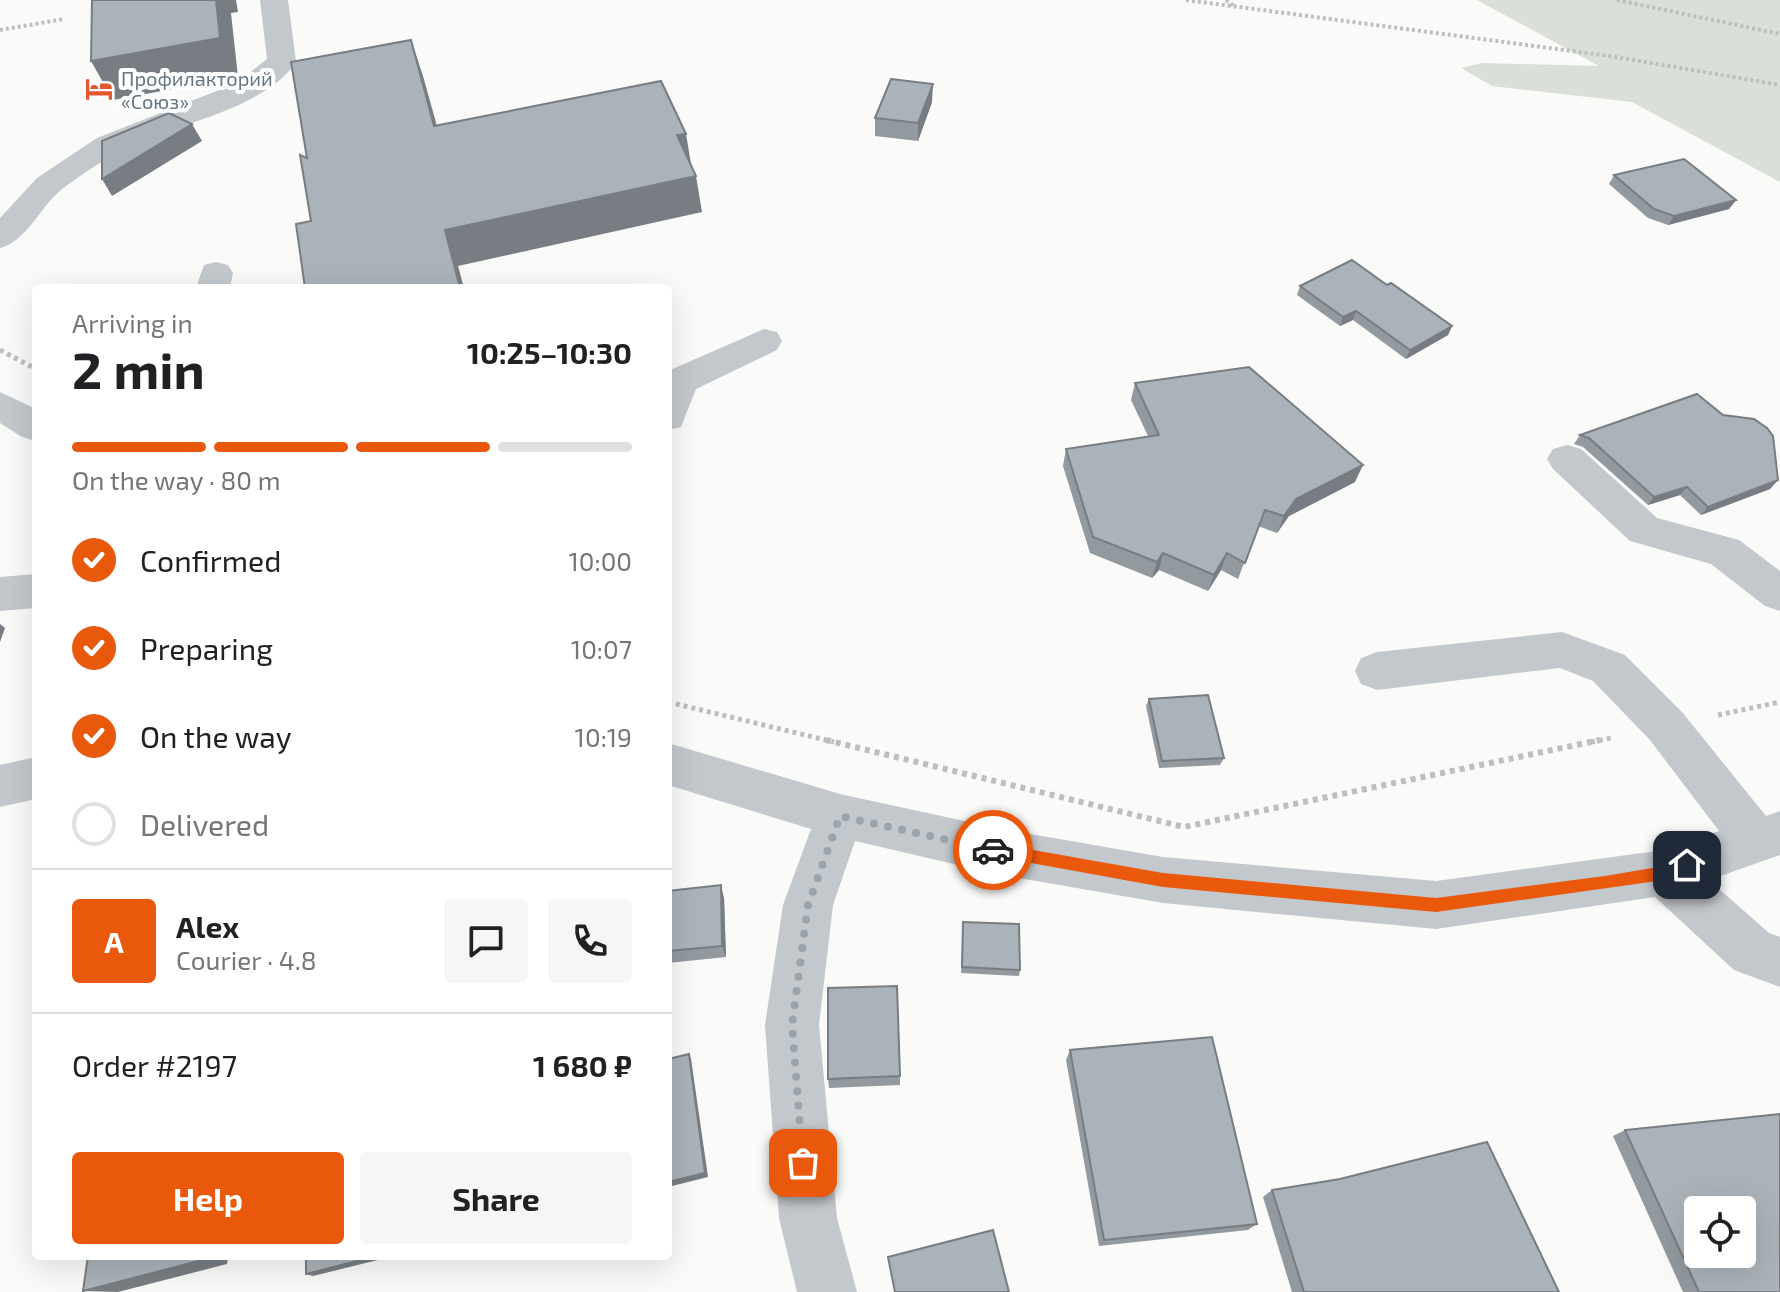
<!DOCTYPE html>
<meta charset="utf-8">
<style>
body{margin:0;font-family:"Exo 2",sans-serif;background:#f6f6f6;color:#202124;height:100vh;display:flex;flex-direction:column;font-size:30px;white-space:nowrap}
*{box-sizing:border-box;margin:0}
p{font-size:26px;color:#757577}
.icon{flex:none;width:44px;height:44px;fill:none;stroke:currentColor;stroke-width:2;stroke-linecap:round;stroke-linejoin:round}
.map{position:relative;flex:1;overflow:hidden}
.sheet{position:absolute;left:32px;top:284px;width:640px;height:976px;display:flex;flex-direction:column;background:#fff;border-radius:8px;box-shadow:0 8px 32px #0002}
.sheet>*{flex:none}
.tools{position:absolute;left:1684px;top:1196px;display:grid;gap:16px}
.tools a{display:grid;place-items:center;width:72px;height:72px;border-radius:8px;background:#fff;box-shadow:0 8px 32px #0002;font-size:40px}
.pin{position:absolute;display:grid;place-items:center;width:68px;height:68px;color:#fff;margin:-34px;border-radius:16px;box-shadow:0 4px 12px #0006}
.courier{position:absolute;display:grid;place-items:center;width:80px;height:80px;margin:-40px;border:6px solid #ea580c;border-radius:50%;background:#fff;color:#222;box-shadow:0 2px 10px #0007}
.summary em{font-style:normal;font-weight:700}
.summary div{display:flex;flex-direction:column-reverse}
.summary{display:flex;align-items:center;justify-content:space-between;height:136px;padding:0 40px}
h1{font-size:52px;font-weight:700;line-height:60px}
.bar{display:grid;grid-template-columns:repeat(4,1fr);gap:12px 8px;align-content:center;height:96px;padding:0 40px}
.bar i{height:10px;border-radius:6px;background:#e0e0e0}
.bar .on{background:#ea580c}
.bar p{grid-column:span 4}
.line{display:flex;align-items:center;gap:20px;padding:0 40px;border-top:2px solid #e0e0e0}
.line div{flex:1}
.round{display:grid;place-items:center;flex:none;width:84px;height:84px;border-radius:8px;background:#f6f6f6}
ol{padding:0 40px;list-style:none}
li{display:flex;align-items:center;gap:24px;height:88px}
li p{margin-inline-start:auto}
li .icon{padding:8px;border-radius:50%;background:#ea580c;color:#fff;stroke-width:4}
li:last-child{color:#757577}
li i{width:44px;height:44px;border:4px solid #e0e0e0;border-radius:50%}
.button{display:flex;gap:16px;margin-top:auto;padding:16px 40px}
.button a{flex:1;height:92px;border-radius:8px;background:#ea580c;color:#fff;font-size:32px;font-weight:700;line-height:92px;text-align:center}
.button a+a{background:#f6f6f6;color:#202124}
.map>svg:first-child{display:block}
.green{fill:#dadfd7}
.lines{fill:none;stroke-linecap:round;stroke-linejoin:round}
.path-far2{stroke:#bbbfc2;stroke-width:4;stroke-dasharray:3 3;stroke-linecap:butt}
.path-far1{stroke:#bbbfc2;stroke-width:5;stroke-dasharray:4 4;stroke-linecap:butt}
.path{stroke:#bbbfc2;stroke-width:6;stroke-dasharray:5 5;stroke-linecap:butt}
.minor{fill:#c3c8cc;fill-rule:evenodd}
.wall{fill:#929a9f}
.shaded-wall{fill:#777d82}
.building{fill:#aab3b9;stroke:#777d82;stroke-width:2;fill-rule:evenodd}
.route{fill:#ea580c}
.done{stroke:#99a4ac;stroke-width:8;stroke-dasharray:0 14.4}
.labels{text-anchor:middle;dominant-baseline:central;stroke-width:8;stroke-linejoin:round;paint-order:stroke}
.far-poi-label{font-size:20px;fill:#657683;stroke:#fff;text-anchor:start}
</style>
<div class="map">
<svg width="1780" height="1292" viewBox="0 0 1780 1292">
<rect width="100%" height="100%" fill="#fafaf8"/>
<!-- green -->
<path class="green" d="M1477,0H1780V182L1632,102L1492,86L1461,68L1482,63L1599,66Z"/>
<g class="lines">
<!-- path-far2 -->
<g class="path-far2">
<path d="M1186,0L1610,56L1780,85"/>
<path d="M1226,0L1235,7"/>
<path d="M1617,0L1780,34"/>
<path d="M0,30L64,19"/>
</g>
<!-- path-far1 -->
<g class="path-far1">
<path d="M0,350L36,369"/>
<path d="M668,702L834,742"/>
<path d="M1718,715L1780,702"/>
<path d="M1591,742L1611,738"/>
</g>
<!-- path -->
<path class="path" d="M826,740L1184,827L1600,740"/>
<!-- minor -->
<g class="minor">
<path d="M260,0H288L296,62C261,113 169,123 117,153C98,163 78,177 61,190C40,207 27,241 0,248V218L37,178L97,138L237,83L267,59Z"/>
<path d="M216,262L228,265L233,273L230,288H196L204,265Z"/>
<path d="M764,329L777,332L782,341L777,350L696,389L681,427L668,430V371Z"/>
<path d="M0,392L36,409V441L22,437L0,423Z"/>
<path d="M1567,445L1581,449L1657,518L1739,540L1780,571V611L1765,606L1711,564L1630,541L1553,469L1547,459L1553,449Z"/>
<path d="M36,574V608L0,611V577Z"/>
<path d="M1562,632L1625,655L1682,712L1766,816L1780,811V855L1709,880L1769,933L1780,937V987L1734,970L1655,897L1436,929L1163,903L1001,875L855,841L833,905L819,1025L837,1218L857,1292H797L779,1218L765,1025L783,905L811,829L668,785V743L840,794L1001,829L1163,857L1436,881L1664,850L1719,831L1650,740L1593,681L1560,668L1377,690L1361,684L1355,671L1361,658L1377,652Z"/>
<path d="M36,757V799L0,807V765Z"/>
</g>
</g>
<!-- wall -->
<g class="wall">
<path d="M932,102L918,141L875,136V118Z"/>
<path d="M1614,175L1736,200L1729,209L1668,225L1648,218L1609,184Z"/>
<path d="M1387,285L1452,326L1448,335L1406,359L1353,320L1340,326L1297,295L1300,286Z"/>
<path d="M1135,383L1355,482L1289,516L1277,533L1258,526L1238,579L1221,570L1208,591L1159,570L1152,578L1090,553L1063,466L1066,449L1148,436L1131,400Z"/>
<path d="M1580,435L1778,480L1770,489L1701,515L1680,495L1648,505L1583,447L1574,444Z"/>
<path d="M1149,699L1224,758L1220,765L1159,768L1146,706Z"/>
<path d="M668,891L724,898L726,957L668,963Z"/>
<path d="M963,922L1020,970L1019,976L961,973Z"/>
<path d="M1070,1050L1257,1224L1248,1230L1099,1246L1066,1060Z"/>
<path d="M900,1076V1085L829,1088L828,1079Z"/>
<path d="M1625,1130L1780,1292H1683L1613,1136Z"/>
<path d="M1272,1190L1559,1292H1292L1263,1197Z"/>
</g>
<!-- shaded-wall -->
<g class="shaded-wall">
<path d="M216,0H236L238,12L231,13L238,77L113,100L91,61Z"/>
<path d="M411,40L423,76L447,162L434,126Z"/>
<path d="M933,84L932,102L918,141V123Z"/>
<path d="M192,124L202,141L112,196L102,179Z"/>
<path d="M686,134L692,170L677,135Z"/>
<path d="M696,176L702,212L458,266L464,288H460L445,230Z"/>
<path d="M1736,200L1729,209L1668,225L1674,216Z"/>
<path d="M1356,311L1353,320L1340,326L1343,317Z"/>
<path d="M1452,326L1448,335L1406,359L1410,350Z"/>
<path d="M1363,465L1355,482L1289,516L1277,533L1284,516L1296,499Z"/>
<path d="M1778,480L1770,489L1701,515L1708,507Z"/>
<path d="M1687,487L1680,495L1648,505L1654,497Z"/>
<path d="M1163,553L1159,570L1152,578L1157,562Z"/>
<path d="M1227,553L1221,570L1208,591L1214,575Z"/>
<path d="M0,624L5,628L0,642Z"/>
<path d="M721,885L724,898L726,957L722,946Z"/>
<path d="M689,1054L691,1059L708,1177L668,1187Z"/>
<path d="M210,1256H228L227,1264L118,1292L83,1291Z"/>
<path d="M376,1256H394L313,1276L306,1274Z"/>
</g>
<!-- building -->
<g class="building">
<path d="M92,0H216L220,38L91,61Z"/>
<path d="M411,40L434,126L661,81L686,134L677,135L696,176L445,230L460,288H305L296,224L311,221L300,155L307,158L291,62Z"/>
<path d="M891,79L933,84L918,123L875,118Z"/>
<path d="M169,113L192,124L102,179V141Z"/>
<path d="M1684,159L1736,200L1674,216L1654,209L1614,175Z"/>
<path d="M1352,260L1387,285L1391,283L1452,326L1410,350L1356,311L1343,317L1300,286Z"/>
<path d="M1249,367L1363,465L1296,499L1284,516L1265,510L1245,563L1227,553L1214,575L1163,553L1157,562L1093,537L1066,449L1159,435L1135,383Z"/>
<path d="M1697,394L1723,415L1754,419L1767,428L1773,436L1778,480L1708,507L1687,487L1654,497L1589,438L1580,435Z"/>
<path d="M1208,695L1224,758L1162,761L1149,699Z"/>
<path d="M721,885L722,946L668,951V891Z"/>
<path d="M963,922L1019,924L1020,970L962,967Z"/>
<path d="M897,986L900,1076L828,1079V988Z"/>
<path d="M1212,1037L1257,1224L1104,1240L1070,1050Z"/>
<path d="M689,1054L705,1173L668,1182V1059Z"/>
<path d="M1780,1114V1292H1699L1625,1130ZM1698,1210H1742V1254H1698Z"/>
<path d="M1487,1142L1559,1292H1304L1272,1190L1340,1179Z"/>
<path d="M993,1230L1009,1292H895L888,1257Z"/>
<path d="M88,1256H210V1258L83,1291Z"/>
<path d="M306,1256H376L306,1274Z"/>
</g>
<!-- route -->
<path class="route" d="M993,843L1163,873L1436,898L1605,876L1664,866L1687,858L1695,865L1692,870L1664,880L1436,912L1163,887L993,856L986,850Z"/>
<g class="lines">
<!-- done -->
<path class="done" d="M803,1163L792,1025L808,905L840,816L993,850"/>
</g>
<!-- icons -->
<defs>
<g id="hotel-bare" transform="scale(2.16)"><path d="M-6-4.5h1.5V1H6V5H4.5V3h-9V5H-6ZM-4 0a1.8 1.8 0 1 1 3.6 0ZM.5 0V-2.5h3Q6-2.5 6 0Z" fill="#e4572e" stroke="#fff" stroke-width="2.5" paint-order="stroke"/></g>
</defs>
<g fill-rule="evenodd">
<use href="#hotel-bare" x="99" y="89"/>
</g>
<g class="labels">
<!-- far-poi labels -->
<g class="far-poi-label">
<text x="121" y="78">Профилакторий<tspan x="121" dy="23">«Союз»</tspan></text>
</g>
</g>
</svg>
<div class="tools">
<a><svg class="icon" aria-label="locate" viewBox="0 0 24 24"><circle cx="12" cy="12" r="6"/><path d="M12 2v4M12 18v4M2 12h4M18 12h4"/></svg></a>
</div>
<div class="pin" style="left:803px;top:1163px;background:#ea580c"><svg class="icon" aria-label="bag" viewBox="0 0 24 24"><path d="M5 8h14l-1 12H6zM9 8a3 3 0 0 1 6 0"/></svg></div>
<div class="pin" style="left:1687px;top:865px;background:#1f2937"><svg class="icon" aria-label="home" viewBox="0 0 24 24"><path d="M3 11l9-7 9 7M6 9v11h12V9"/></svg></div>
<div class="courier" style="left:993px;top:850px"><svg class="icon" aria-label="car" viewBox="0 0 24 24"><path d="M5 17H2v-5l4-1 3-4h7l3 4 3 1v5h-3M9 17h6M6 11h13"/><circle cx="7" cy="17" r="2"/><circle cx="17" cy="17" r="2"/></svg></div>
<section class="sheet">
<div class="summary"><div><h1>2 min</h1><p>Arriving in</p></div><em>10:25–10:30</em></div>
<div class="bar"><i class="on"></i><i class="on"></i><i class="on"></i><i></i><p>On the way · 80 m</p></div>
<ol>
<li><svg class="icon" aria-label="check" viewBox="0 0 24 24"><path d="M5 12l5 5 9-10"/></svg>Confirmed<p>10:00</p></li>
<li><svg class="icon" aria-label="check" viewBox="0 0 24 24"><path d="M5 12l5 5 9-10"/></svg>Preparing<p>10:07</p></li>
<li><svg class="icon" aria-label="check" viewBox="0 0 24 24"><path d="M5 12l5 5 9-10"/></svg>On the way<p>10:19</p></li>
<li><i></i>Delivered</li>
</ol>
<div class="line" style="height:144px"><b class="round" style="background:#ea580c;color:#fff">A</b><div><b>Alex</b><p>Courier · 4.8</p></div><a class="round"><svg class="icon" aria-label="chat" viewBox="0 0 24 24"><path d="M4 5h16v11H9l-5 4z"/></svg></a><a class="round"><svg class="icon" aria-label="phone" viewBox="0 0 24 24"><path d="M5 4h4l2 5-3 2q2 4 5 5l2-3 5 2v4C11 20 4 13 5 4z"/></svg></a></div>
<div class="line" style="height:104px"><div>Order #2197</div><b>1 680 ₽</b></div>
<div class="button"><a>Help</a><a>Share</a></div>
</section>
</div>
